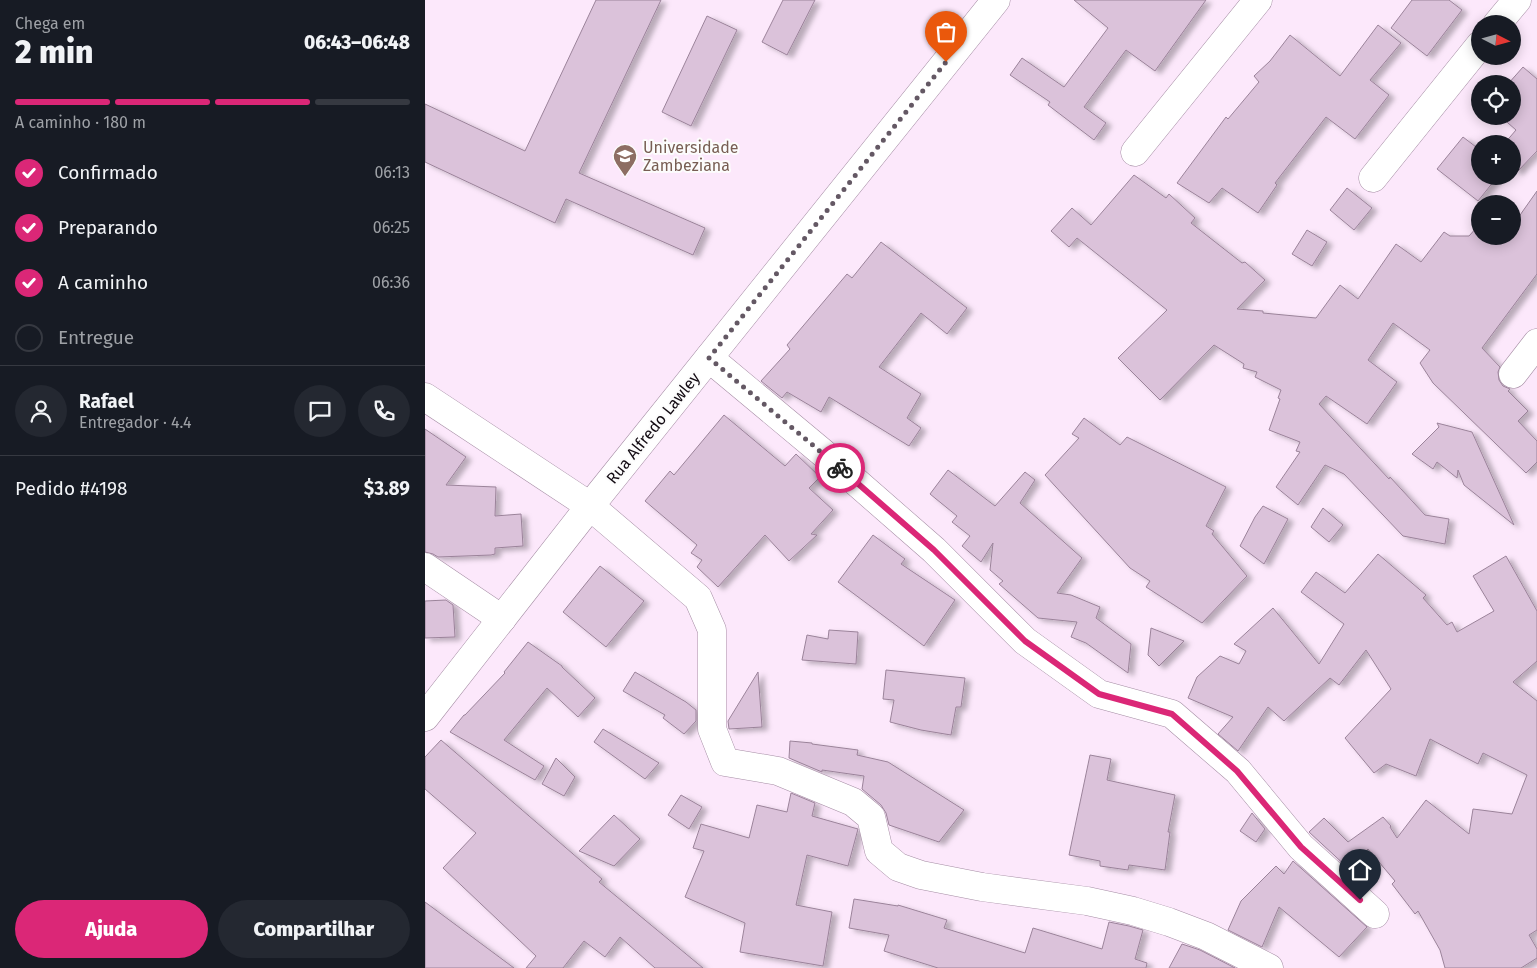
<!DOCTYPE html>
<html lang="pt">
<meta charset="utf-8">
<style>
body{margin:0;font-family:"Fira Sans",sans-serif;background:#242831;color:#f1f3f6;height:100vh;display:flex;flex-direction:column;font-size:19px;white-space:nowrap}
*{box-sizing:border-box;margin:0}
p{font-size:16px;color:#9ea1a6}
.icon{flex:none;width:28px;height:28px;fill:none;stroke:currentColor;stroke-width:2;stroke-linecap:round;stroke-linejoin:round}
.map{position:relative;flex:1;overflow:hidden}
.sheet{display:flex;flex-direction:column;background:#171b24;width:425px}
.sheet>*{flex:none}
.needle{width:32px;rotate:96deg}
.fabs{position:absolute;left:1046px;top:15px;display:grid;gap:10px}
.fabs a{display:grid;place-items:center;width:50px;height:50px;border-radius:50%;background:#171b24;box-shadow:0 2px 12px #0003;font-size:25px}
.pin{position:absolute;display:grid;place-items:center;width:42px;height:42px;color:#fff;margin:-51px -21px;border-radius:50% 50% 50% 0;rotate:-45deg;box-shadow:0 0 5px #0007}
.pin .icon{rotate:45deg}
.courier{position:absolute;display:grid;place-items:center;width:50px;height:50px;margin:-25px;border:4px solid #db2777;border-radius:50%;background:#fff;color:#222;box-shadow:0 1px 6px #0007}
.summary em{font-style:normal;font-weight:800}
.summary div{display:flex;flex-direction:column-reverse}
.summary{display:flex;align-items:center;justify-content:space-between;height:85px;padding:0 15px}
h1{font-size:32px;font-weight:800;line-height:38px}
.bar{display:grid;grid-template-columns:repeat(4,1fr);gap:8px 5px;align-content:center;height:60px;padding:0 15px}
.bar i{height:6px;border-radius:4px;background:#363941}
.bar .selected{background:#db2777}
.bar p{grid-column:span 4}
.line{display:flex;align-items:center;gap:12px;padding:0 15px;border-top:1px solid #363941}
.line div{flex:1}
.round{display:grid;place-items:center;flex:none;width:52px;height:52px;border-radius:26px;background:#242831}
ol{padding:0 15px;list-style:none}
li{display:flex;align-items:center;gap:15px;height:55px}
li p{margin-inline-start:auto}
li .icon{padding:5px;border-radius:50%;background:#db2777;color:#fff;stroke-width:4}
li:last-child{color:#9ea1a6}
li i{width:28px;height:28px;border:2px solid #363941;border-radius:50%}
.cta{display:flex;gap:10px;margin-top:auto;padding:10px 15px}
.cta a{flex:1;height:58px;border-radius:30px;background:#db2777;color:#fff;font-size:20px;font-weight:800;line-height:58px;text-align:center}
.cta a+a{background:#242831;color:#f1f3f6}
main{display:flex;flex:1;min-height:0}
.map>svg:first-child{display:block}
.building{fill:#dbc2da;stroke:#9b839a;filter:url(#shadow)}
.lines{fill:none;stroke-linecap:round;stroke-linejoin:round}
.minor-casing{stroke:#a58da4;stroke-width:29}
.tertiary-casing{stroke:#a58da4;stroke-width:29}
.minor{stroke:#fff;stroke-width:28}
.tertiary{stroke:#fff;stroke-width:28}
.done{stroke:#645864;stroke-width:5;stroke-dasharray:0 9}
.route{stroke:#db2777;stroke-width:6}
.labels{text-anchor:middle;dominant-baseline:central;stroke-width:4;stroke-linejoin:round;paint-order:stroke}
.education-label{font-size:16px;fill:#785e54;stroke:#fcfcfc;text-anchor:start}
.street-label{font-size:16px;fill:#120a12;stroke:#fcfcfc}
</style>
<main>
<section class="sheet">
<div class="summary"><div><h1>2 min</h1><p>Chega em</p></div><em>06:43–06:48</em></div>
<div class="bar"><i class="selected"></i><i class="selected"></i><i class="selected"></i><i></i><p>A caminho · 180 m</p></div>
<ol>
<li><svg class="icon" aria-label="check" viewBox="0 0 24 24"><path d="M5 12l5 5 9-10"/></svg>Confirmado<p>06:13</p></li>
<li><svg class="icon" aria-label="check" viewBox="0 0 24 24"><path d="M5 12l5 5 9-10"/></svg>Preparando<p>06:25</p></li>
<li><svg class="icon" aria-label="check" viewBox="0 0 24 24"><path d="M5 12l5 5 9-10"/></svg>A caminho<p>06:36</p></li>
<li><i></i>Entregue</li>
</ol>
<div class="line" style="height:90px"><a class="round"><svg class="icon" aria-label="person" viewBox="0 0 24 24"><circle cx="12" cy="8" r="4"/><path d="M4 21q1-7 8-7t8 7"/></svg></a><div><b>Rafael</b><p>Entregador · 4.4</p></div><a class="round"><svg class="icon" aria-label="chat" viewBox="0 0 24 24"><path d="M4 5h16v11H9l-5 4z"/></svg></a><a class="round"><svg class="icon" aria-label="phone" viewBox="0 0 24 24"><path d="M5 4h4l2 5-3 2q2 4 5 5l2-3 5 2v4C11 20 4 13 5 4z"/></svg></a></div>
<div class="line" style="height:65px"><div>Pedido #4198</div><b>$3.89</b></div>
<div class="cta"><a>Ajuda</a><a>Compartilhar</a></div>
</section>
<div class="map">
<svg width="1112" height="968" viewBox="0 0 1112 968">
<defs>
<filter id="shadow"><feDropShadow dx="5.5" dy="3" stdDeviation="2.5" flood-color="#0004"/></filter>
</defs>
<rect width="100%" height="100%" fill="#fce8fb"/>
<!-- building -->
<g class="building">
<path d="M171,0H236L154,173L280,228L268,255L141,199L130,223L0,162V104L100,151Z"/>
<path d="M358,0H390L362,55L337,42Z"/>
<path d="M649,0H781L730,71L701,50L659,107L681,123L669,140L623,105L625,102L585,75L597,58L639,87L683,28Z"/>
<path d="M987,0H1024L1037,10L1002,56L966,28Z"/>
<path d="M282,16L312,30L266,126L237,112Z"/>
<path d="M953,25L976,43L945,80L964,95L930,139L901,117L850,183L852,185L833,213L797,188L784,203L752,183L801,117L803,119L834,82L829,76L845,61L865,35L915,76Z"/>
<path d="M1098,67L1112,79V151L1092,172L1088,168V144H1079L1091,130L1075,116H1088V84H1083Z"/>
<path d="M1038,137L1055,150V176H1073L1053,201L1012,169Z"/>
<path d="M709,175L741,198L744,194L770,218L766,223L817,263L820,262L840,280L812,309L838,311V313L891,318L915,285L933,299L971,244L996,262L1019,232L1025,236H1044L1053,226L1055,228V236H1065L1074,244L1080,236H1088V225L1112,191V274L1057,348L1075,367L1073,372L1074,380L1078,386L1085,389L1083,391L1103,411L1093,421L1112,441V462L1101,473L1008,383L995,363L1005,350L968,323L943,360L972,382L942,424L901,396L894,404L964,479L965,477L1000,515L1024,519L1020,544L978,536L919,474L900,465L873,505L851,487L875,452L871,451L875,442L844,430L855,399L853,398L856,390L830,377L832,372L818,368L819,364L789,345L735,400L693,358L742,310L652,238L644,247L626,231L647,208L666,225Z"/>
<path d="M922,188L947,208L929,230L905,210Z"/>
<path d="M882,230L902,242L887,266L867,254Z"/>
<path d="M456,242L542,308L522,334L496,313L454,367L496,394L482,418L496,428L484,446L404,397L396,412L362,392L357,398L336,381L365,349L362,345L422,274L427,278Z"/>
<path d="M299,415L360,466L371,454L395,477L384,488L408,510L386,534L392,535L364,561L340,535L293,587L272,567L277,560L266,553L272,545L220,501L245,471L249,475Z"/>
<path d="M659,418L695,445L702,437L801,487L781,526L789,531L787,534L822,576L777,623L721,587L725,581L705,568L620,475L654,438L647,434Z"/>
<path d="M1012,423L1047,432L1089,525L1039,485L1033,470L1032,478L1012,462L1008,469L987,454L1014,427Z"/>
<path d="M0,429L41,457L21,485L71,487L70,516L96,514L98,546L70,548V554L66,555L13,557L8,554L0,552Z"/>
<path d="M523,470L570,506L600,472L610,480L595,503L657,558L632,593L646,595L675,607L671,618L706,644L703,673L661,643L646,637L652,622L613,618L574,584L578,581L565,570L568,543L556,562L537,546L545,536L527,522L532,516L505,494Z"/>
<path d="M838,506L863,519L839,564L815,546L830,517Z"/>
<path d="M898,508L918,525L904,542L886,527Z"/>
<path d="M448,535L480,559L476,564L530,600L499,646L413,582Z"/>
<path d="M953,554L1001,595L998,598L1022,625L1027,622L1032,632L1069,611L1048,576L1081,556L1112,611V661L1088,682L1112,701V930L1104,935L1112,949V958L1096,968H1020L1015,950L993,911L990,914L967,884L970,881L943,849L923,868L884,832L899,818L923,842L958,817L966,826L965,827L972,838L1001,800L1044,834L1048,809L1087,814L1102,775L1058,753L1053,764L1005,739L991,776L961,764L949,773L920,738L966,689L941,650L914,685L905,678L859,721L843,707L813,751L793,734L808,717L763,698L772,677L795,656L814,664L821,651L809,644L848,608L894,664L919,624L876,592L891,572L920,593Z"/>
<path d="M175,566L219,601L181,647L138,612Z"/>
<path d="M21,600L28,605L30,637L0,638V601Z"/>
<path d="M726,628L759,641L734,666L723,655Z"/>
<path d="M404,630L433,632L431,664L377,660L382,635L403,639Z"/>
<path d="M103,642L137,666V667L170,698L153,717L122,688L79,740L119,766L110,780L25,732L39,715H40L80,673L79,672Z"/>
<path d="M461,670L540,678L536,707H531L526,735L496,730L465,722L469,700L458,699Z"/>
<path d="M210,672L261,702L271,710V721L259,734L238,718L240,715L198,691Z"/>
<path d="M333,672L337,727L304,729L303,721Z"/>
<path d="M178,729L234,763L220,779L169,742Z"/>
<path d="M16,740L177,879L174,882L278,968H230L195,937L180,957L159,941L138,968H101L111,956L18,868L51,833L0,789V757Z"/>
<path d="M365,741L387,743V744L433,750L432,755L463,762L539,810L514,842L464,825L461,813L456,805L437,789L439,776L397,770V772L364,758Z"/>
<path d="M665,755L686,759L682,780L750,795L743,832H745L740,870L704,865L703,870L675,866V861L644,855Z"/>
<path d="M131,758L150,777L139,796L117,784Z"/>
<path d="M366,793L390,803L387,816L433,829L423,866L382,855L371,905L407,912L398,966L315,952L320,923L260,897L279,851L268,848L276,824L324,838L332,805L362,812Z"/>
<path d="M256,795L277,807L264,829L243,815Z"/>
<path d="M827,813L840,829L831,842L815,831Z"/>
<path d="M189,815L215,839L189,866L154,851Z"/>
<path d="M868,861L942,927L914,957L854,907L837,947L803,930L816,901L851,866L859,874Z"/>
<path d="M429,899L473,906V905L522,920L519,928L600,953L608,928L677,949L684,922L704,926L718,930L710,959L722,963L721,968H513L459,951L464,935L424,928Z"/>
<path d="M0,902L89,968H0Z"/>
<path d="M757,944L775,950L810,968H744Z"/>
</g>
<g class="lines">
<!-- minor casing -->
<g class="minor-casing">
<g id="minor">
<path d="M1072,24L1092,0"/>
<path d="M710,152L833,0"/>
<path d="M948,178L1055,45"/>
<path d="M284,358L398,453L509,550L600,641L674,694L747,714L813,771L876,847L950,914"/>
<path d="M1088,374L1112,343"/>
<path d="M0,397L165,506L273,598L287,630V729L300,762L353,771L428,802L446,817L454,851L473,867L496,875L557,887L662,901L708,911L744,922L781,936L844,968"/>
<path d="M0,567L77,619"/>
</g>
</g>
<!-- tertiary casing -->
<g class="tertiary-casing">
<path id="tertiary" d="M0,717L165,506L571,0"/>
</g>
<!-- minor -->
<use href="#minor" class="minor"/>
<!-- tertiary -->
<use href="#tertiary" class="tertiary"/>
</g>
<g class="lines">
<!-- done -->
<path class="done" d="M415,468L284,358L521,62"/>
<!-- route -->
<path class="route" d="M415,468L509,550L600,641L674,694L747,714L812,771L876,847L935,900"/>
</g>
<!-- icons -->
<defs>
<g id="university-pin" transform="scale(1.25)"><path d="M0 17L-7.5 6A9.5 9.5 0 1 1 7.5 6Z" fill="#8d6e63" stroke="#fcfcfc"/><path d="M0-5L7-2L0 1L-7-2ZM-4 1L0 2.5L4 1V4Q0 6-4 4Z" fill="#fff"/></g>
</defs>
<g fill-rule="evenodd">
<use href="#university-pin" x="200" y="156"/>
</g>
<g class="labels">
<!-- education labels -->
<g class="education-label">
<text x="218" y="147">Universidade<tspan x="218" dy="18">Zambeziana</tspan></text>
</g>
<!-- street labels -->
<g class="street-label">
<text transform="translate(228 428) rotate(-51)">Rua Alfredo Lawley</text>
</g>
</g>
</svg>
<div class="fabs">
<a><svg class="needle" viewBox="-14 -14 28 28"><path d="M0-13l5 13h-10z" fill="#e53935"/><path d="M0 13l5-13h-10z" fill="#9ea1a6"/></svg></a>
<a><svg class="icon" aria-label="locate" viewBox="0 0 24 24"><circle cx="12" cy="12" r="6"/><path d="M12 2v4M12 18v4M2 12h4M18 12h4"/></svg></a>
<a>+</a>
<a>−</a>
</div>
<div class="pin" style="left:521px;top:62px;background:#ea580c"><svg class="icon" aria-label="bag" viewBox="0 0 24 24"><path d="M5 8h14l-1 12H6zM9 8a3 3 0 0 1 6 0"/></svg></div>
<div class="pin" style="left:935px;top:900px;background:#1f2937"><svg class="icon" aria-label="home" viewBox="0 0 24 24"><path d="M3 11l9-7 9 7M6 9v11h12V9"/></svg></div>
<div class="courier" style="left:415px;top:468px"><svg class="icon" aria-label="bike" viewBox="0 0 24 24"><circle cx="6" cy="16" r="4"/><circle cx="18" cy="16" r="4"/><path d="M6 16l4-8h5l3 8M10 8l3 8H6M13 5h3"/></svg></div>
</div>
</main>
